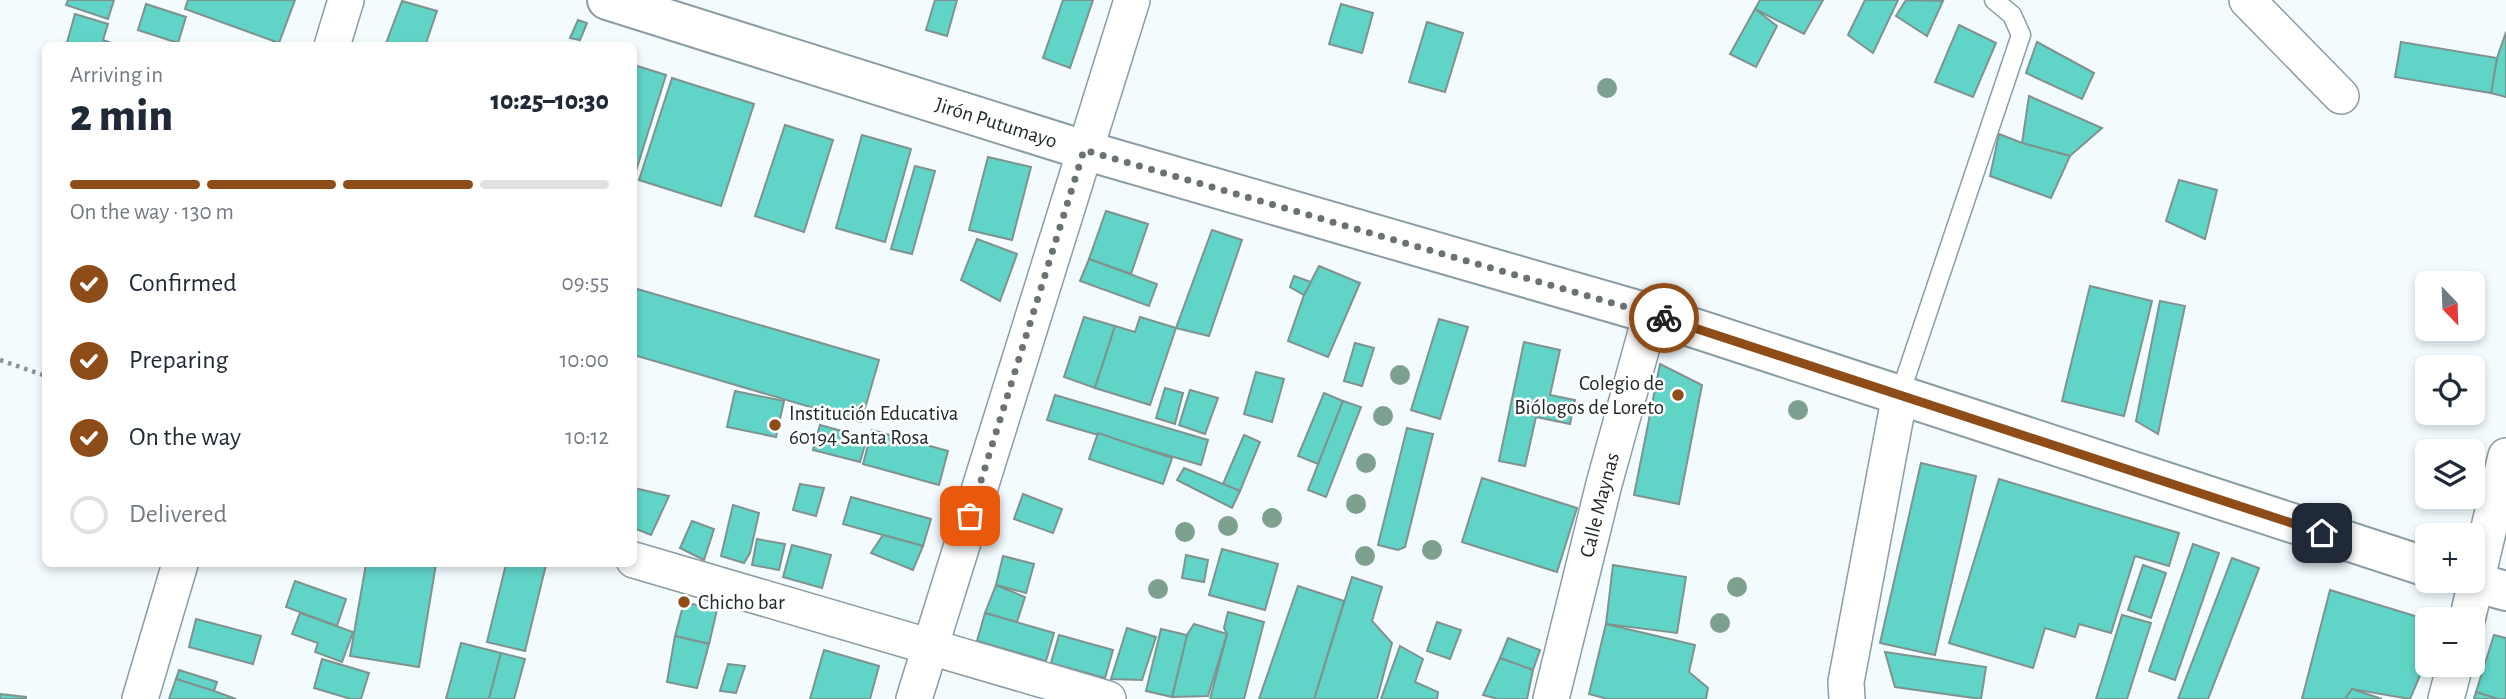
<!DOCTYPE html>
<meta charset="utf-8">
<style>
body{margin:0;font-family:"Alegreya Sans",sans-serif;background:#f6f6f7;color:#1f2937;height:100vh;display:flex;flex-direction:column;font-size:26px;white-space:nowrap}
*{box-sizing:border-box;margin:0}
p{font-size:23px;color:#747a83}
.icon{flex:none;width:38px;height:38px;fill:none;stroke:currentColor;stroke-width:2;stroke-linecap:round;stroke-linejoin:round}
.map{position:relative;flex:1;overflow:hidden}
.sheet{position:absolute;left:42px;top:42px;width:595px;height:525px;display:flex;flex-direction:column;background:#fff;border-radius:10px;box-shadow:0 4px 10px #0003}
.sheet>*{flex:none}
.needle{width:46px;rotate:157deg}
.tools{position:absolute;left:2415px;top:271px;display:grid;gap:14px}
.tools a{display:grid;place-items:center;width:70px;height:70px;border-radius:10px;background:#fff;box-shadow:0 4px 10px #0003;font-size:35px}
.pin{position:absolute;display:grid;place-items:center;width:60px;height:60px;color:#fff;margin:-30px;border-radius:14px;box-shadow:0 4px 10px #0006}
.courier{position:absolute;display:grid;place-items:center;width:70px;height:70px;margin:-35px;border:5px solid #8e4c19;border-radius:50%;background:#fff;color:#222;box-shadow:0 2px 9px #0007}
.overview em{font-style:normal;font-weight:800}
.overview div{display:flex;flex-direction:column-reverse}
.overview{display:flex;align-items:center;justify-content:space-between;height:119px;padding:0 28px}
h1{font-size:46px;font-weight:800;line-height:52px}
.bar{display:grid;grid-template-columns:repeat(4,1fr);gap:10px 7px;align-content:center;height:84px;padding:0 28px}
.bar i{height:9px;border-radius:5px;background:#e0e1e3}
.bar .current{background:#8e4c19}
.bar p{grid-column:span 4}
ol{padding:0 28px;list-style:none}
li{display:flex;align-items:center;gap:21px;height:77px}
li p{margin-inline-start:auto}
li .icon{padding:7px;border-radius:50%;background:#8e4c19;color:#fff;stroke-width:4}
li:last-child{color:#747a83}
li i{width:38px;height:38px;border:4px solid #e0e1e3;border-radius:50%}
.map>svg:first-child{display:block}
.building{fill:#61d4c8;stroke:#7e9390;stroke-width:2}
.lines{fill:none;stroke-linecap:round;stroke-linejoin:round}
.lane-casing{stroke:#8a9da4;stroke-width:21}
.street-casing{stroke:#8a9da4;stroke-width:38}
.secondary-casing{stroke:#8a9da4;stroke-width:42}
.path{stroke:#8a9295;stroke-width:4.5;stroke-dasharray:3.5 5;stroke-linecap:butt}
.lane{stroke:#fff;stroke-width:18}
.street{stroke:#fff;stroke-width:35}
.secondary{stroke:#fff;stroke-width:38}
.tree{fill:#7ea08e}
.done{stroke:#6a7274;stroke-width:7;stroke-dasharray:0 12.6}
.route{stroke:#8e4c19;stroke-width:9}
.poi-dot{fill:#8e4c19;stroke:#fff;stroke-width:2.5}
.labels{text-anchor:middle;dominant-baseline:central;stroke-width:5;stroke-linejoin:round;paint-order:stroke}
.street-label{font-size:21px;fill:#20282a;stroke:#fff}
.poi-label{font-size:21px;fill:#20282a;stroke:#fff;text-anchor:start}
</style>
<div class="map">
<svg width="2506" height="699" viewBox="0 0 2506 699">
<rect width="100%" height="100%" fill="#f3fbfe"/>
<!-- building -->
<g class="building">
<path d="M68,0H114L108,19L66,5Z"/>
<path d="M188,0H295L279,43L185,9Z"/>
<path d="M935,0H957L947,36L926,30Z"/>
<path d="M1063,0H1093L1070,68L1043,58Z"/>
<path d="M1760,0H1823L1804,34L1755,9Z"/>
<path d="M1865,0H1898L1873,53L1848,35Z"/>
<path d="M1906,0L1943,1L1927,36L1896,16Z"/>
<path d="M402,1L437,11L425,46H385Z"/>
<path d="M146,4L186,17L178,43L138,30Z"/>
<path d="M1341,4L1373,13L1362,53L1329,44Z"/>
<path d="M1755,9L1777,26L1756,67L1730,54Z"/>
<path d="M75,14L108,24L103,40L120,46H66Z"/>
<path d="M578,20L587,23L580,40L570,38Z"/>
<path d="M1427,22L1463,33L1445,92L1409,82Z"/>
<path d="M1959,25L1996,43L1973,97L1935,82Z"/>
<path d="M2506,32V97L2491,93L2497,58Z"/>
<path d="M2037,42L2094,73L2082,99L2026,73Z"/>
<path d="M2401,42L2497,58L2491,93L2395,77Z"/>
<path d="M634,65L666,75L635,174H634Z"/>
<path d="M672,78L754,104L721,206L639,180Z"/>
<path d="M2029,96L2102,128L2070,156L2022,143Z"/>
<path d="M785,125L833,140L804,232L755,216Z"/>
<path d="M1999,134L2022,143L2070,156L2051,198L1990,176Z"/>
<path d="M862,135L911,149L885,242L836,228Z"/>
<path d="M988,157L1031,167L1012,240L969,230Z"/>
<path d="M915,166L935,171L912,254L891,249Z"/>
<path d="M2179,180L2217,190L2205,239L2166,221Z"/>
<path d="M1106,211L1148,224L1131,274L1089,259Z"/>
<path d="M1212,230L1242,240L1209,336L1176,328Z"/>
<path d="M977,239L1017,254L1000,301L961,280Z"/>
<path d="M1089,259L1157,284L1149,306L1080,281Z"/>
<path d="M1319,266L1360,283L1328,357L1288,341L1304,295Z"/>
<path d="M1294,276L1311,282L1304,295L1290,287Z"/>
<path d="M2090,286L2152,301L2124,416L2062,401Z"/>
<path d="M634,288L879,360L861,422L634,355Z"/>
<path d="M2160,301L2185,306L2158,434L2136,421Z"/>
<path d="M1084,317L1115,326L1095,388L1064,377Z"/>
<path d="M1140,317L1176,328L1150,405L1095,388L1115,326L1135,332Z"/>
<path d="M1439,319L1468,327L1440,419L1411,410Z"/>
<path d="M1524,342L1560,350L1550,395L1575,400L1570,424L1536,417L1525,466L1499,461Z"/>
<path d="M1355,343L1374,348L1362,386L1344,381Z"/>
<path d="M1660,364L1702,385L1679,504L1634,495Z"/>
<path d="M1256,372L1284,379L1272,422L1244,414Z"/>
<path d="M1165,388L1183,393L1175,424L1156,418Z"/>
<path d="M1190,390L1218,398L1205,434L1179,425Z"/>
<path d="M735,391L784,401L776,437L727,427Z"/>
<path d="M1324,393L1343,401L1318,464L1298,456Z"/>
<path d="M1055,395L1208,440L1201,465L1047,420Z"/>
<path d="M1343,401L1361,407L1326,497L1308,490Z"/>
<path d="M820,425L867,438L860,462L813,450Z"/>
<path d="M1407,428L1433,434L1405,547L1398,550L1378,545Z"/>
<path d="M872,430L948,451L939,485L863,464Z"/>
<path d="M1098,433L1172,458L1163,484L1089,459Z"/>
<path d="M1244,435L1260,442L1240,491L1223,484Z"/>
<path d="M1921,463L1976,476L1935,655L1880,643Z"/>
<path d="M1184,468L1240,491L1232,508L1177,480Z"/>
<path d="M1482,478L1577,508L1557,572L1462,542Z"/>
<path d="M1999,479L2179,533L2169,566L2135,556L2111,633L2079,624L2075,637L2045,628L2033,668L1949,643Z"/>
<path d="M800,484L824,488L816,516L793,510Z"/>
<path d="M634,488L669,496L651,535L634,528Z"/>
<path d="M1023,494L1062,509L1053,533L1014,519Z"/>
<path d="M851,497L931,519L923,546L843,524Z"/>
<path d="M733,505L759,513L750,553L744,563L721,556Z"/>
<path d="M692,521L714,529L704,560L680,548Z"/>
<path d="M883,535L923,546L913,570L871,553Z"/>
<path d="M757,539L785,544L779,570L752,565Z"/>
<path d="M2193,544L2219,553L2175,680L2149,671Z"/>
<path d="M792,545L831,555L822,588L783,577Z"/>
<path d="M1222,549L1278,564L1265,610L1209,595Z"/>
<path d="M1186,555L1208,560L1204,582L1182,578Z"/>
<path d="M1003,556L1034,564L1026,593L996,585Z"/>
<path d="M2232,558L2259,568L2208,699H2178Z"/>
<path d="M366,564H436L419,667L350,656Z"/>
<path d="M506,564L546,565L525,651L487,642Z"/>
<path d="M1613,565L1686,577L1677,633L1606,624Z"/>
<path d="M2143,565L2166,573L2151,618L2128,610Z"/>
<path d="M1352,577L1382,587L1372,621L1392,643L1377,699H1314Z"/>
<path d="M295,581L346,599L337,626L286,607Z"/>
<path d="M996,585L1025,597L1017,622L985,613Z"/>
<path d="M1298,586L1344,601L1314,699H1259Z"/>
<path d="M2330,590L2428,620L2427,659L2410,699L2352,689L2345,699H2302Z"/>
<path d="M684,602L717,610L709,644L675,636Z"/>
<path d="M1228,612L1264,622L1244,699H1210L1227,634L1224,628Z"/>
<path d="M300,613L353,632L342,662L315,652L318,643L292,634Z"/>
<path d="M985,613L1054,633L1046,661L977,641Z"/>
<path d="M2122,615L2151,623L2127,699H2096Z"/>
<path d="M196,619L261,636L253,664L189,647Z"/>
<path d="M1437,622L1461,630L1450,659L1427,651Z"/>
<path d="M1194,624L1227,634L1208,696L1172,697L1187,635Z"/>
<path d="M1606,624L1695,645L1689,672L1708,688L1706,699H1608L1589,694Z"/>
<path d="M1127,628L1156,637L1142,680L1111,679Z"/>
<path d="M1161,629L1187,635L1172,697L1146,691Z"/>
<path d="M1059,635L1113,650L1105,678L1051,663Z"/>
<path d="M2494,635L2506,638V699H2498L2476,692Z"/>
<path d="M675,636L709,644L697,688L667,682Z"/>
<path d="M1508,638L1540,650L1533,670L1500,658Z"/>
<path d="M461,643L501,653L489,699H446Z"/>
<path d="M1400,646L1423,659L1415,682L1438,692L1437,699H1381Z"/>
<path d="M824,650L879,666L870,699H810Z"/>
<path d="M1885,652L1986,667L1981,699L1895,687Z"/>
<path d="M501,653L525,659L514,699H489Z"/>
<path d="M1500,658L1533,670L1527,699H1498L1483,695Z"/>
<path d="M322,659L369,673L361,699H351L314,688Z"/>
<path d="M728,664L745,666L736,693L720,691Z"/>
<path d="M179,670L217,682L214,691L176,679Z"/>
<path d="M176,679L214,691L236,699H169Z"/>
<path d="M2352,689L2382,699H2345Z"/>
<path d="M2476,692L2498,699H2474Z"/>
<path d="M0,694L26,697V699H0Z"/>
</g>
<g class="lines">
<!-- lane casing -->
<g class="lane-casing">
<path id="lane" d="M1900,394L2021,35L2012,15L1994,0"/>
</g>
<!-- street casing -->
<g class="street-casing">
<g id="street">
<path d="M2247,0L2341,96"/>
<path d="M332,46L346,0"/>
<path d="M634,560L1108,699"/>
<path d="M2467,620L2506,456"/>
<path d="M140,699L180,564"/>
<path d="M914,699L1132,0"/>
<path id="s1" d="M1551,699L1604,484L1651,314"/>
<path d="M1847,699L1846,682L1900,394"/>
<path d="M2446,699L2455,665"/>
</g>
</g>
<!-- secondary casing -->
<g class="secondary-casing">
<g id="secondary">
<path id="s2" d="M607,0L1084,150L1651,314L2427,567"/>
<path d="M2470,581L2506,591"/>
</g>
</g>
<!-- path -->
<path class="path" d="M0,360L46,376"/>
<!-- lane -->
<use href="#lane" class="lane"/>
<!-- street -->
<use href="#street" class="street"/>
<!-- secondary -->
<use href="#secondary" class="secondary"/>
</g>
<!-- trees -->
<g class="tree">
<circle cx="1607" cy="88" r="10"/>
<circle cx="1400" cy="375" r="10"/>
<circle cx="1798" cy="410" r="10"/>
<circle cx="1383" cy="416" r="10"/>
<circle cx="1366" cy="463" r="10"/>
<circle cx="1356" cy="504" r="10"/>
<circle cx="1272" cy="518" r="10"/>
<circle cx="1228" cy="526" r="10"/>
<circle cx="1185" cy="532" r="10"/>
<circle cx="1432" cy="550" r="10"/>
<circle cx="1365" cy="556" r="10"/>
<circle cx="1737" cy="587" r="10"/>
<circle cx="1158" cy="589" r="10"/>
<circle cx="1720" cy="623" r="10"/>
</g>
<g class="lines">
<!-- done -->
<path class="done" d="M970,516L1084,150L1664,318"/>
<!-- route -->
<path class="route" d="M1664,318L2322,533"/>
</g>
<!-- markers -->
<g class="poi-dot">
<circle cx="1678" cy="395" r="7"/>
<circle cx="775" cy="425" r="7"/>
<circle cx="684" cy="602" r="7"/>
</g>
<g class="labels">
<!-- street labels -->
<g class="street-label">
<text stroke="none"><textPath href="#s2" startOffset="408">Jirón Putumayo</textPath></text>
<text stroke="none"><textPath href="#s1" startOffset="200">Calle Maynas</textPath></text>
</g>
<!-- poi labels -->
<g class="poi-label">
<text x="1664" y="383" text-anchor="end">Colegio de<tspan x="1664" dy="24">Biólogos de Loreto</tspan></text>
<text x="789" y="413">Institución Educativa<tspan x="789" dy="24">60194 Santa Rosa</tspan></text>
<text x="698" y="602">Chicho bar</text>
</g>
</g>
</svg>
<div class="tools">
<a><svg class="needle" viewBox="-14 -14 28 28"><path d="M0-13l5 13h-10z" fill="#e53935"/><path d="M0 13l5-13h-10z" fill="#747a83"/></svg></a>
<a><svg class="icon" aria-label="locate" viewBox="0 0 24 24"><circle cx="12" cy="12" r="6"/><path d="M12 2v4M12 18v4M2 12h4M18 12h4"/></svg></a>
<a><svg class="icon" aria-label="layers" viewBox="0 0 24 24"><path d="M12 4l9 5-9 5-9-5zM3 14l9 5 9-5"/></svg></a>
<a>+</a>
<a>−</a>
</div>
<div class="pin" style="left:970px;top:516px;background:#ea580c"><svg class="icon" aria-label="bag" viewBox="0 0 24 24"><path d="M5 8h14l-1 12H6zM9 8a3 3 0 0 1 6 0"/></svg></div>
<div class="pin" style="left:2322px;top:533px;background:#1f2937"><svg class="icon" aria-label="home" viewBox="0 0 24 24"><path d="M3 11l9-7 9 7M6 9v11h12V9"/></svg></div>
<div class="courier" style="left:1664px;top:318px"><svg class="icon" aria-label="bike" viewBox="0 0 24 24"><circle cx="6" cy="16" r="4"/><circle cx="18" cy="16" r="4"/><path d="M6 16l4-8h5l3 8M10 8l3 8H6M13 5h3"/></svg></div>
<section class="sheet">
<div class="overview"><div><h1>2 min</h1><p>Arriving in</p></div><em>10:25–10:30</em></div>
<div class="bar"><i class="current"></i><i class="current"></i><i class="current"></i><i></i><p>On the way · 130 m</p></div>
<ol>
<li><svg class="icon" aria-label="check" viewBox="0 0 24 24"><path d="M5 12l5 5 9-10"/></svg>Confirmed<p>09:55</p></li>
<li><svg class="icon" aria-label="check" viewBox="0 0 24 24"><path d="M5 12l5 5 9-10"/></svg>Preparing<p>10:00</p></li>
<li><svg class="icon" aria-label="check" viewBox="0 0 24 24"><path d="M5 12l5 5 9-10"/></svg>On the way<p>10:12</p></li>
<li><i></i>Delivered</li>
</ol>
</section>
</div>
